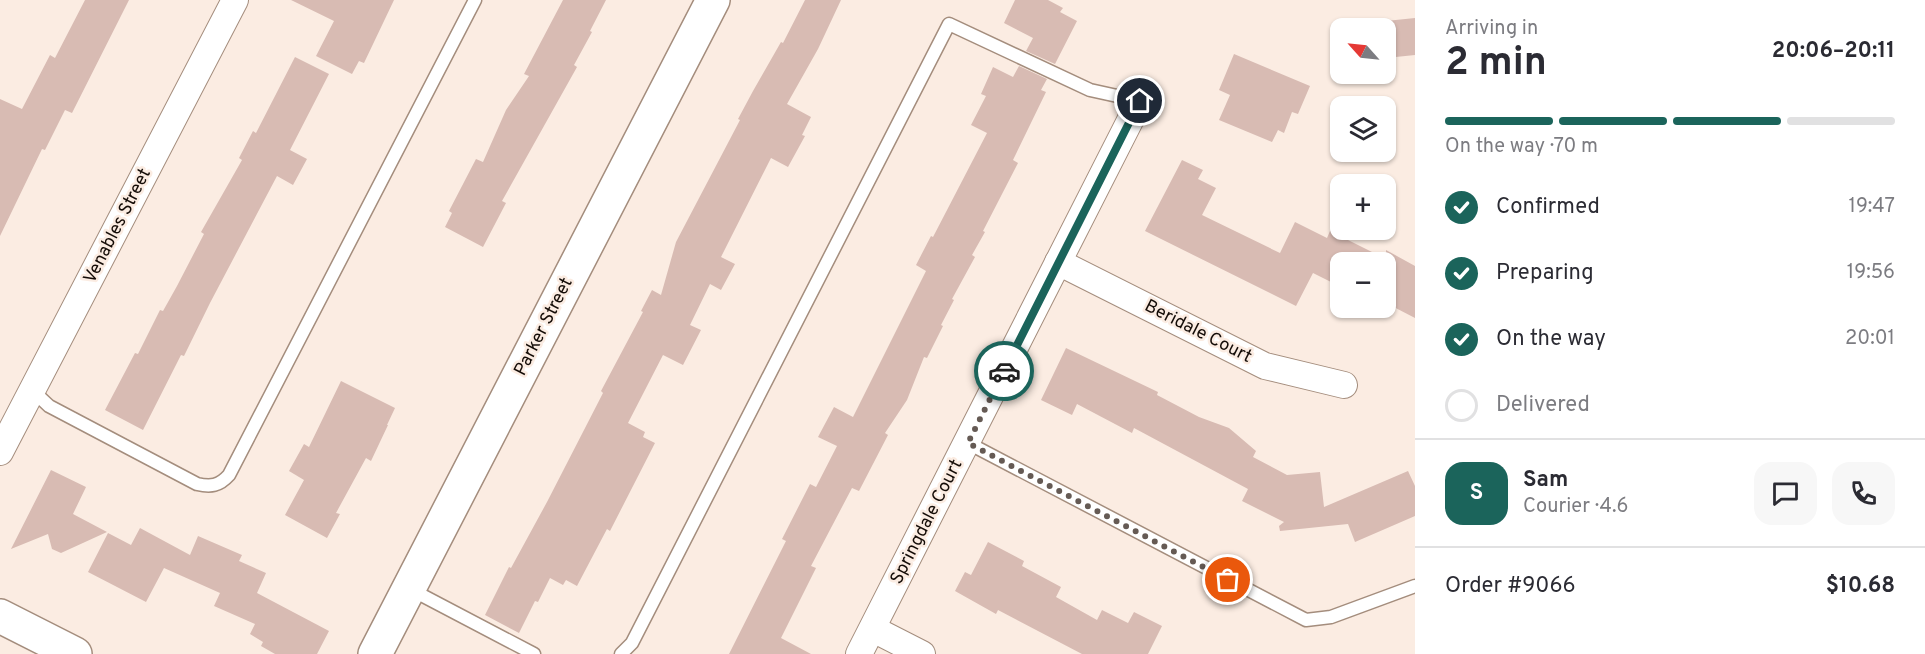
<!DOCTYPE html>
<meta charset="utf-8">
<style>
body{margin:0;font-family:Overpass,sans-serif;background:#f7f7f7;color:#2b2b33;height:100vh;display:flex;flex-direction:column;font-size:22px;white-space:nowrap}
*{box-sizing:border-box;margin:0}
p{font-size:20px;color:#7c7c81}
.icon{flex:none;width:33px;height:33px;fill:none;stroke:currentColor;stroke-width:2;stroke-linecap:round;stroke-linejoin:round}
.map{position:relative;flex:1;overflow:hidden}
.drawer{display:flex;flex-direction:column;background:#fff;width:510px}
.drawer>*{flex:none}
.needle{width:39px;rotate:297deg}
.tools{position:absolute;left:1330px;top:18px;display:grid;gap:12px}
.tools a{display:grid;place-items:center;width:66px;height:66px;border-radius:12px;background:#fff;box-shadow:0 2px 4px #0004;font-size:30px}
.pin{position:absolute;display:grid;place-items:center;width:51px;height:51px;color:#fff;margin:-26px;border:3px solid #fff;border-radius:50%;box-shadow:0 2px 6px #0007}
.courier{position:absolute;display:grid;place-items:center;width:60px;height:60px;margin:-30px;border:4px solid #1b645b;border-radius:50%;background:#fff;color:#222;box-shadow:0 2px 8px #0007}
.headline em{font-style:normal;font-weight:700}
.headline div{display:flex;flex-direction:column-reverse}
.headline{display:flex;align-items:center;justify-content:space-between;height:102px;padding:0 30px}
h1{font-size:39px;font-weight:700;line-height:45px}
.bar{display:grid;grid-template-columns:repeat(4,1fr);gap:9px 6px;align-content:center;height:72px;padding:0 30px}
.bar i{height:8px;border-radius:4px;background:#e1e1e2}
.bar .current{background:#1b645b}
.bar p{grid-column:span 4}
.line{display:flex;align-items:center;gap:15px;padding:0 30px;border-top:2px solid #e1e1e2}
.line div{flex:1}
.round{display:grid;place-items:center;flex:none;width:63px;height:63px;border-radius:18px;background:#f7f7f7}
ol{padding:0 30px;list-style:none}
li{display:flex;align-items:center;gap:18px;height:66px}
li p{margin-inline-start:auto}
li .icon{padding:6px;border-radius:50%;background:#1b645b;color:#fff;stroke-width:4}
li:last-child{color:#7c7c81}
li i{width:33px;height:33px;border:3px solid #e1e1e2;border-radius:50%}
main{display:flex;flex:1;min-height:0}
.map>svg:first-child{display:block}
.building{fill:#d8bbb3}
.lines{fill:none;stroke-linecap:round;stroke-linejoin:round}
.lane-casing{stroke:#a48d7d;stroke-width:15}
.street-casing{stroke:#a48d7d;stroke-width:28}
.secondary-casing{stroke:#a48d7d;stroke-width:36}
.lane{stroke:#fff;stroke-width:12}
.street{stroke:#fff;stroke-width:26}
.secondary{stroke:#fff;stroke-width:33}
.done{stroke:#655a54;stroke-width:6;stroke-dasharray:0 10.8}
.route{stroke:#1b645b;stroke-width:8}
.labels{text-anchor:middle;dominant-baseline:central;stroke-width:5;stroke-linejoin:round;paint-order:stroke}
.street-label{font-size:18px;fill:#140c07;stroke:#fbece2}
</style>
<main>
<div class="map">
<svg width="1415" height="654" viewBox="0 0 1415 654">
<rect width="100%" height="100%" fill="#fbece2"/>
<!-- building -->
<g class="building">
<path d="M85,0H129L72,113L65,110L45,150L42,149L0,236V99L22,109L50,55L55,58Z"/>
<path d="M291,0H394L364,63L359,61L352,74L316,56L334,21Z"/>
<path d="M563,0H606L590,31L592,32L574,65L577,67L502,201L506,203L483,247L445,227L452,213L449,211L476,159L483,162L506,110L529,76L524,74Z"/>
<path d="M805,0H841L818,49L787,104L811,117L802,135L805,136L788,167L771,158L721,257L735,264L721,290L710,284L690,325L701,330L683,365L663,355L628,423L645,432L643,437L655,443L610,531L607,529L577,586L566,580L563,585L550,578L538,602L535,601L519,633L485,615L509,567L511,568L547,502L603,393L601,391L643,312L641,311L652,290L661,295L676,242L740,120L738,119L753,91L781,42L783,43Z"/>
<path d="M1015,0H1048L1063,8L1060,12L1077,21L1055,64L1026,51L1033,38L1004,23Z"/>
<path d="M1415,18V55L1386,58V21Z"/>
<path d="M1234,54L1310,86L1298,114L1292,112L1284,133L1278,130L1272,142L1219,120L1230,95L1219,90Z"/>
<path d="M295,57L329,74L290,150L307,159L293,185L277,176L210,303L184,356L181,355L143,430L105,410L135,353L138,354L160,310L163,311L177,286L204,234L201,232L242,160L239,158L253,131L256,133Z"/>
<path d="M1019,66L1047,79L1041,90L1046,92L1013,160L1018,163L983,231L985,232L972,255L975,257L952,299L954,300L941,325L943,326L927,358L924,357L907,400L885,433L888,435L859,491L852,488L811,566L816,568L781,638L811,654H729L786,541L782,539L810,484L816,487L837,446L818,437L834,407L853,417L926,271L916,265L931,236L933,237L987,133L971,125L986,96L981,94L993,67L1013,77Z"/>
<path d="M1182,160L1203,170L1198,179L1216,188L1202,215L1280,253L1295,222L1327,238L1330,231L1386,259V250L1415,266V318L1386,303V262H1341V287L1313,273L1296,306L1145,231Z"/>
<path d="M1066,348L1158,392L1157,395L1199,417L1229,428L1256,451L1253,457L1287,475L1320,472L1324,507L1408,471L1415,486V516L1355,542L1348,524L1280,531L1279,526L1284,522L1242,501L1248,489L1134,428L1132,433L1077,404L1072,415L1041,400Z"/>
<path d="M341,381L395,408L387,425H388L371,461L366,458L336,513L340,514L327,538L285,515L304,480L289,471L304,444L309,447Z"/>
<path d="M51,470L86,487L73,514L107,532L61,553L52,549L48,534L11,549Z"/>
<path d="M140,528L190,555L198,536L242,555L239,561L266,573L257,593L329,631L317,654H275L261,646L263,642L250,634L255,624L214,606L220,593L164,568L146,602L88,572L108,533L131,545Z"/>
<path d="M988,542L1024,561L1022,566L1061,587L1056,597L1097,620L1102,610L1128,623L1134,612L1162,626L1148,654H1082L998,610L996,614L955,591L965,572L971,575Z"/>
</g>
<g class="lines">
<!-- lane casing -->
<g class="lane-casing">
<g id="lane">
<path d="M33,391L49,406L197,484C211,487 219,486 229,475L475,0"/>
<path d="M968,443L1306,620L1331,617L1415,586"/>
<path d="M410,589L534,654"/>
<path d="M621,654L632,643L949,24L1090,90L1140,101"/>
</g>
</g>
<!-- street casing -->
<g class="street-casing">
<g id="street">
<path d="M1058,262L1265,366L1344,385"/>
<path d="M0,452L235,0"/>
<path d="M873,629L922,654"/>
<path d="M859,654L1140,101"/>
</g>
</g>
<!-- secondary casing -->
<g class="secondary-casing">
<g id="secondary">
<path d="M0,616L75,654"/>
<path d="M375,654L713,0"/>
</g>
</g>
<!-- lane -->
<use href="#lane" class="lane"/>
<!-- street -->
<use href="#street" class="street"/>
<!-- secondary -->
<use href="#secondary" class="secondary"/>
</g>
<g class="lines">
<!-- done -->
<path class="done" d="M1004,371L968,443L1228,580"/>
<!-- route -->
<path class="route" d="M1004,371L1140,101"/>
</g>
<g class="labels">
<!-- street labels -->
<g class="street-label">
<text transform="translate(118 226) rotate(-63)">Venables Street</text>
<text transform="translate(544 327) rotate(-63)">Parker Street</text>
<text transform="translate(1198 332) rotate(27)">Beridale Court</text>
<text transform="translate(927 522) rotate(-63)">Springdale Court</text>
</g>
</g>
</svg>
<div class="tools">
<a><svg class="needle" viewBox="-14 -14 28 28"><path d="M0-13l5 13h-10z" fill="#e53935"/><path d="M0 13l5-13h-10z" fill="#7c7c81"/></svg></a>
<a><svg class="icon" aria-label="layers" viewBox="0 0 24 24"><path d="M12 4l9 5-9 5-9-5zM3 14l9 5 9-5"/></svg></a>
<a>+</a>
<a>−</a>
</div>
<div class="pin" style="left:1228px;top:580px;background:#ea580c"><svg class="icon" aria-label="bag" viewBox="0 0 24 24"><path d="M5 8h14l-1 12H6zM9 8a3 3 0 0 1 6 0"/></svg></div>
<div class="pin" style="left:1140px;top:101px;background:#1f2937"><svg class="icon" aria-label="home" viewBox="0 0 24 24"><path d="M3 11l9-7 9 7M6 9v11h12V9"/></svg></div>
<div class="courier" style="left:1004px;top:371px"><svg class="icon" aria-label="car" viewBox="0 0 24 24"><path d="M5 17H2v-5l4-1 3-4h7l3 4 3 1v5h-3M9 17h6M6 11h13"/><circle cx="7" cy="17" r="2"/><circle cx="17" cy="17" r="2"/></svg></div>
</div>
<section class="drawer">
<div class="headline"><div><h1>2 min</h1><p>Arriving in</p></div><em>20:06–20:11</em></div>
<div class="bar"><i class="current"></i><i class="current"></i><i class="current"></i><i></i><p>On the way · 70 m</p></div>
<ol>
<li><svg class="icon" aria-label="check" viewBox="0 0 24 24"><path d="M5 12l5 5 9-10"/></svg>Confirmed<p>19:47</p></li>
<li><svg class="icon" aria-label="check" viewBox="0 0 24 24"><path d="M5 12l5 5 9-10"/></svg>Preparing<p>19:56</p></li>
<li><svg class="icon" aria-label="check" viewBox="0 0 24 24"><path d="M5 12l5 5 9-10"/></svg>On the way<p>20:01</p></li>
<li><i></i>Delivered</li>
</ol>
<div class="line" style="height:108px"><b class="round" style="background:#1b645b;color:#fff">S</b><div><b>Sam</b><p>Courier · 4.6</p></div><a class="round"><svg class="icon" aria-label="chat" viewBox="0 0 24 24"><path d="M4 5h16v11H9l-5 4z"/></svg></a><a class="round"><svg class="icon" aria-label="phone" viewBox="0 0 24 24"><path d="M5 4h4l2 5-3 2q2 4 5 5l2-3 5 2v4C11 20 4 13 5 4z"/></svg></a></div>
<div class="line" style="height:78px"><div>Order #9066</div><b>$10.68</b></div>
</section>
</main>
